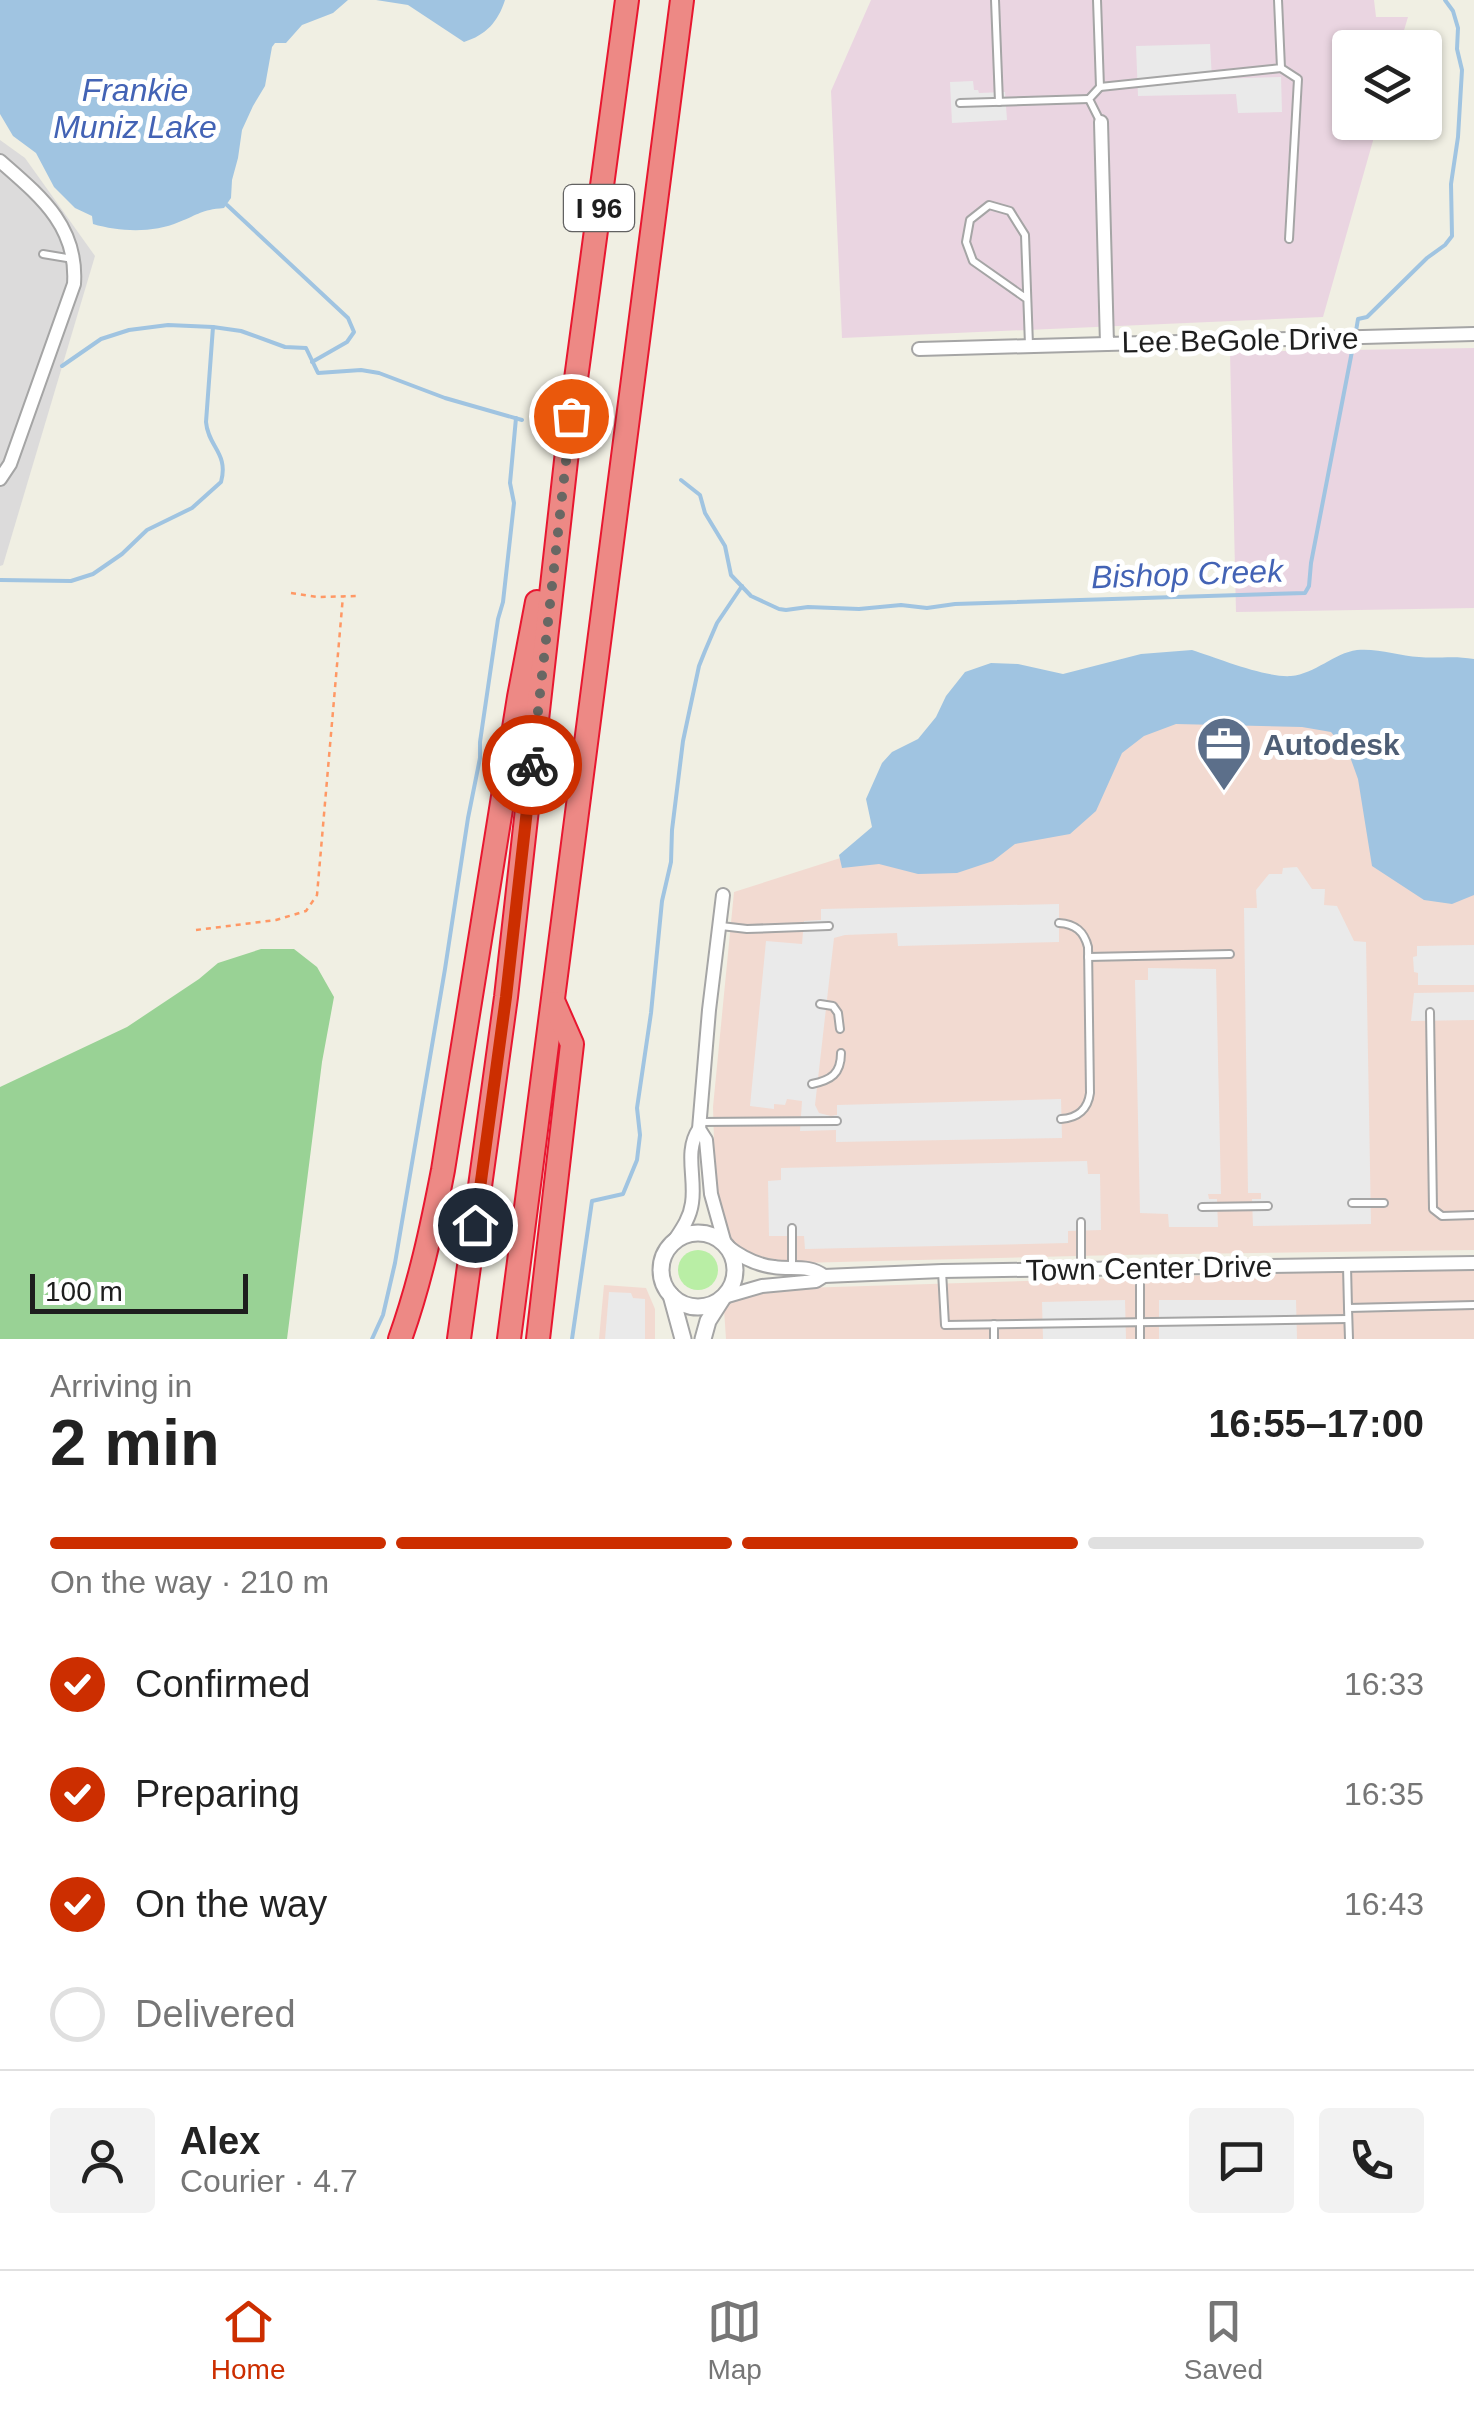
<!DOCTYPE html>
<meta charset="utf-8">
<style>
body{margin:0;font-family:Arial,sans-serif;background:#f2f2f2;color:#222;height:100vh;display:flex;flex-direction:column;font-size:38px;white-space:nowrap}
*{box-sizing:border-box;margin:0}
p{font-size:32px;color:#767676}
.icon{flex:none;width:55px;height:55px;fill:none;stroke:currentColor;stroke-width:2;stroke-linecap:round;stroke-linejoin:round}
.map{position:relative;height:1339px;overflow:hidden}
.sheet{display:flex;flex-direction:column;background:#fff;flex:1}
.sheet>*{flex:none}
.controls{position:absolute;left:1332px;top:30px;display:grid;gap:20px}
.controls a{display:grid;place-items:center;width:110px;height:110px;border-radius:10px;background:#fff;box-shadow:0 2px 8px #0004;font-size:50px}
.scale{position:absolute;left:30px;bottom:25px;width:218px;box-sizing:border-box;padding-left:10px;border:5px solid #1e1e1e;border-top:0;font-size:28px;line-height:35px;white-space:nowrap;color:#1e1e1e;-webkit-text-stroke:8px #fff;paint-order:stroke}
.pin{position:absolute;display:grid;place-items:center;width:85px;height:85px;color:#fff;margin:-42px;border:5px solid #fff;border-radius:50%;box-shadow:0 2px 10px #0007}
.courier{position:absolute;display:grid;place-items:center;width:100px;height:100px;margin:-50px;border:8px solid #cc2e00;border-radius:50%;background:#fff;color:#222;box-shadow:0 2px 12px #0007}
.headline em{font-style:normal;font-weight:800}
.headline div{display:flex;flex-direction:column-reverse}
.headline{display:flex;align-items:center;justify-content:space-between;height:170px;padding:0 50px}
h1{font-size:65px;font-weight:800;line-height:75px}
.bar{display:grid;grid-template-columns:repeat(4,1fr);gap:15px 10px;align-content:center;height:120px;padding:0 50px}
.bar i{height:12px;border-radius:8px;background:#e0e0e0}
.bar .on{background:#cc2e00}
.bar p{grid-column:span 4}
.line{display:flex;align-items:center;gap:25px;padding:0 50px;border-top:2px solid #e0e0e0}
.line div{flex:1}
.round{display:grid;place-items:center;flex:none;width:105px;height:105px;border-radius:10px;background:#f2f2f2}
ol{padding:0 50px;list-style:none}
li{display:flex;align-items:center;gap:30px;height:110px}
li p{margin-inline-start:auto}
li .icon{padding:10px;border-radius:50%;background:#cc2e00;color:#fff;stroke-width:4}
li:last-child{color:#767676}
li i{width:55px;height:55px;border:5px solid #e0e0e0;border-radius:50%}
.tab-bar{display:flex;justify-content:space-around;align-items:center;height:140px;border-top:2px solid #e0e0e0;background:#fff;font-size:28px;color:#767676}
.tab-bar a{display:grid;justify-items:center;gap:5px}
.tab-bar .on{color:#cc2e00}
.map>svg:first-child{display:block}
.residential{fill:#dcdbdb}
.commercial{fill:#f2dad1}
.industrial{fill:#ead5e1}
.grass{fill:#b9eea5}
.forest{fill:#99d295}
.parking{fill:#eaeaea}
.water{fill:#a0c4e1}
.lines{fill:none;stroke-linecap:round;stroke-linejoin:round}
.stream{stroke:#a0c4e1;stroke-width:4}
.service-casing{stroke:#a5a5a5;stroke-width:10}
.minor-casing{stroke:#a5a5a5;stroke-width:16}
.tertiary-casing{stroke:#a5a5a5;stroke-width:19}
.motorway-casing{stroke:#e81730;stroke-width:26}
.path{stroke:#ff9865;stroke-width:2.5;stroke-dasharray:5 5;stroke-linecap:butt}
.service{stroke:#fff;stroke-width:6}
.minor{stroke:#fff;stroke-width:12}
.tertiary{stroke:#fff;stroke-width:15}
.motorway{stroke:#ed8985;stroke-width:22}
.done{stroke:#686763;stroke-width:10;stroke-dasharray:0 18}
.route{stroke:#cc2e00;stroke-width:12}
.labels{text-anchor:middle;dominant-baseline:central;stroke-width:10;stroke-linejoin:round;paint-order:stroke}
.shield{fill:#fff;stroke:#626262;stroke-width:2.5}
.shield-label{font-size:28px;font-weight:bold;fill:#1e1e1e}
.street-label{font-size:30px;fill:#1e1e1e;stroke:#fff}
.service-label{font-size:30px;font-weight:bold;fill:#4e5e75;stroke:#fff;text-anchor:start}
.water-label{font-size:32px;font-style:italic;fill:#4363b5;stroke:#fff}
</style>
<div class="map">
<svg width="1474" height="1339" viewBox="0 0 1474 1339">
<rect width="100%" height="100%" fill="#f0efe3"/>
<!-- residential -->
<path class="residential" d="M0,140L25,158L95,256L3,565L0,566Z"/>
<!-- commercial -->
<g class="commercial">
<path d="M1181,681L1367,703L1474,784V1250L1118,1255L799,1263L750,1255L733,1241L721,1215L715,1173L713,1107L734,892L878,846Z"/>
<path d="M1474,1267V1339H726L724,1309L736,1290Z"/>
<path d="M604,1285L646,1288L655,1309V1339H599Z"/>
</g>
<!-- industrial -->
<g class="industrial">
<path d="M871,0H1374L1376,17H1408L1399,47L1350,48V122L1378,123L1323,317L842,338L831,91Z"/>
<path d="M1474,348V608L1236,612L1230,352Z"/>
</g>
<!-- grass -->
<circle class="grass" cx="698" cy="1270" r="20"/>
<!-- forest -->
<path class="forest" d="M261,949H294L317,967L334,997L322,1062L287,1339H0V1087L127,1027L199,979L218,963Z"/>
<!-- parking -->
<g class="parking">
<path d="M1210,44L1212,79L1281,77L1282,112L1238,113L1236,94L1138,96L1136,46Z"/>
<path d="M973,81L974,90H978L979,93L1005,92L1007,120L952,123L950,82Z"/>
<path d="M1297,867L1312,889H1325L1324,905L1337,906L1354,941L1366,942L1371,1224L1253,1226L1252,1199H1261V1193H1248L1244,908H1257L1256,890L1269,874H1282L1283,868Z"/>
<path d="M1059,904V942L898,946L897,933L845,935L834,938L815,1105L819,1113L831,1116L837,1115V1105L1061,1099L1062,1138L836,1142V1130L800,1131L802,1101L787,1099L785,1105L774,1104V1109L750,1106L766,941L802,944L804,921L821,920V909Z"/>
<path d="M1474,945V985H1418V973L1414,972L1413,957L1417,956V946Z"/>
<path d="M1148,968L1216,969L1221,1194H1208L1209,1199H1217L1218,1227H1169L1168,1214L1140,1213L1135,980H1148Z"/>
<path d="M1474,992V1020L1411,1021L1414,993Z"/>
<path d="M1087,1161L1088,1174H1100L1101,1230L1068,1231V1243L805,1249L804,1236H769L768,1181L781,1180V1168Z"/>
<path d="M609,1292L631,1293L633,1298L645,1299V1339H605Z"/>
<path d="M1125,1300L1126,1339H1043L1042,1302Z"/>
<path d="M1159,1300H1296L1297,1339H1159Z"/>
</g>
<!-- water -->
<g class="water">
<path d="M0,0H348L333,13L302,25L286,43H275L272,47L265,86L253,106L242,130L238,158L232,180L231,198L224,208C200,210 200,214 179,222C154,233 120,232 93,224L92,216L75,208L54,187L36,153L13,136L0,114Z"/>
<path d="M376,0H505C498,22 486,35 464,42L408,5Z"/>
<path d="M1192,650C1217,658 1266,678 1291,676C1315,674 1334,653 1357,650C1378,648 1399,656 1419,657C1439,659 1452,655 1474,659V895L1452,904L1424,900L1372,866L1358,779L1349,754L1331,732L1302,727L1176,724L1144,736L1122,753L1096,811L1070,834L1015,844L993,861L957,873L918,874L879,864L842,868L839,855L872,827L866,799L882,763L892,752L918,739L936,717L946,696L965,672L991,663L1018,664L1063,674L1141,654Z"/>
</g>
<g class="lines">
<!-- stream -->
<g class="stream">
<path d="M227,205L348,318L354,332L347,342L312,362"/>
<path d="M1356,331L1358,319L1367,317L1427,258L1445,245L1452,236L1451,184L1458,137L1462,70L1457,49L1458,28L1453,11L1445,0"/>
<path d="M62,366L101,339L129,330L168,325L213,327L241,331L285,347L306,348L318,373L361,370L379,373L445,398L522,420"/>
<path d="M681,480L700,495L705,513L725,546L731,575L751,596L779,609L786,610L808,607L859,609L901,605L927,608L955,604L1305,593L1309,586L1311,563L1354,341"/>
<path d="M0,580L71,581L93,574L122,554L147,530L192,508L221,482C229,453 208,447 206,422L213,327"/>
<path d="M372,1339L383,1315L395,1263L445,969L468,818L480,758V742L498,619L503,602L514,503L510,483L516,418"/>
<path d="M572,1339L592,1201L623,1194L637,1160L640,1135L637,1108L651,1013L662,901L671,862L672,830L683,741L699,666L705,651L717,623L742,586"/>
</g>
<!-- service casing -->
<g class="service-casing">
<g id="service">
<path d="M995,0L999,102"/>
<path d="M1097,0L1100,87L1089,99L1100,121"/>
<path d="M1281,68L1298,79L1289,239"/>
<path d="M1100,87L1281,68L1278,0"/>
<path d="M960,103L1089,99"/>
<path d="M43,254L73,259"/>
<path d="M1027,299L973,261L966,242L970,220L989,205L1010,211L1025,235L1029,345"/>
<path d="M1059,923C1075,924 1084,931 1088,947L1090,1093C1088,1109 1078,1118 1061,1119"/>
<path d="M721,926L747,929L829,926"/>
<path d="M1088,957L1230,954"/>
<path d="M820,1004L833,1006L838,1013L840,1029"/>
<path d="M1430,1012L1433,1209L1442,1216L1474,1215"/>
<path d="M812,1084C831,1080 841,1074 841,1053"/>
<path d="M700,1122L837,1121"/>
<path d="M1352,1203H1384"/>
<path d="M1202,1207L1268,1206"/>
<path d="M1081,1222V1267"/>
<path d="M792,1228V1267"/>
<path d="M1347,1266L1348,1308L1474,1305"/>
<path d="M1140,1269V1339"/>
<path d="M942,1271L945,1325L1348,1319"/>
<path d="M1348,1308L1349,1339"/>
<path d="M994,1324V1339"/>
</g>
</g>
<!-- minor casing -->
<g class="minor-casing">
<g id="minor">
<path d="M1101,122L1107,344L1474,334"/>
<path d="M0,161C40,196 78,226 74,284L10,464L0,479"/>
<path d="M919,349L1107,344"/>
<path d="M699,1129L706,1140L711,1194L725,1244"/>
<path d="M674,1241C682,1229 690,1218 692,1203C696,1178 684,1151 699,1129L709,1010L723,895"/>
<path d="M727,1246C741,1257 756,1265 774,1267C791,1270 809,1264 824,1276"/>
<path d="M724,1297L762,1286L816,1281L824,1276L942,1271L1474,1263"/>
</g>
</g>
<!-- tertiary casing -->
<g class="tertiary-casing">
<g id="tertiary">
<circle cx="698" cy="1270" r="37"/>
<path d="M671,1295L683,1339"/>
<path d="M703,1339L708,1321L722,1299"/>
</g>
</g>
<!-- motorway casing -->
<g class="motorway-casing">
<g id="motorway">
<path d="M400,1339C420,1283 432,1227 443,1170L519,697L537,602"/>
<path d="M459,1339L506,997L571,416L627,0"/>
<path d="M509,1339L682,0"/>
<path d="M538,1339L572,1044L554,1003"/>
</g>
</g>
<!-- path -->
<g class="path">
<path d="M291,593L318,597L356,596"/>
<path d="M196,930L276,920L306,911L317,895L343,596"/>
</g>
<!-- service -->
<use href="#service" class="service"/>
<!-- minor -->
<use href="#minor" class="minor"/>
<!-- tertiary -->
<use href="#tertiary" class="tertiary"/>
<!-- motorway -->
<use href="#motorway" class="motorway"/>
</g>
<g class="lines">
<!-- done -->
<path class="done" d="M532,765L571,416"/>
<!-- route -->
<path class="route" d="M475,1225L506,997L532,765"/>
</g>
<!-- icons -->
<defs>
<g id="office-pin" transform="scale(2.875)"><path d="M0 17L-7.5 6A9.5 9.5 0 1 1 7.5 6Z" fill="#5c6f8a" stroke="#fff"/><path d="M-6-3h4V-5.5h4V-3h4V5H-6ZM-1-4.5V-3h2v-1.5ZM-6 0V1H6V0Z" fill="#fff"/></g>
</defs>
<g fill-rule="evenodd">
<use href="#office-pin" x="1224" y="744"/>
</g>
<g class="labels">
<!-- shield labels -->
<rect class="shield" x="564" y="185" width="70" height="46" rx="8"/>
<g class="shield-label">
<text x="599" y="208">I 96</text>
</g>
<!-- street labels -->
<g class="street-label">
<text transform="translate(1240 340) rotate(-1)">Lee BeGole Drive</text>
<text transform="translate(1149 1268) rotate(-1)">Town Center Drive</text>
</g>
<!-- service labels -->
<g class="service-label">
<text x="1263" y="744">Autodesk</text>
</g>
<!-- water labels -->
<g class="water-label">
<text x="135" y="90">Frankie<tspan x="135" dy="37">Muniz Lake</tspan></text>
<text transform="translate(1187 574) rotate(-2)">Bishop Creek</text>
</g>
</g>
</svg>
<div class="controls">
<a><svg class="icon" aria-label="layers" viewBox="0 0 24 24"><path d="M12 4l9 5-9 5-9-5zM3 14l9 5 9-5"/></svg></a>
</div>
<div class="scale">100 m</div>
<div class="pin" style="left:571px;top:416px;background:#ea580c"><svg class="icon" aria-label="bag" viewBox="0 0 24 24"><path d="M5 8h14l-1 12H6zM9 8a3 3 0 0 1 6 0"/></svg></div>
<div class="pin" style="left:475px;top:1225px;background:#1f2937"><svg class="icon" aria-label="home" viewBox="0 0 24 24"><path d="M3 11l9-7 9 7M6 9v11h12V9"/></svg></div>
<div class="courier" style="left:532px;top:765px"><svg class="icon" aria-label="bike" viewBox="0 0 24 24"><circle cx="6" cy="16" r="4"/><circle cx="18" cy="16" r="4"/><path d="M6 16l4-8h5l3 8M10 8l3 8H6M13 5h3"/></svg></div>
</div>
<section class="sheet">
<div class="headline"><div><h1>2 min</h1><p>Arriving in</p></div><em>16:55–17:00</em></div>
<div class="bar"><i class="on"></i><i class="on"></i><i class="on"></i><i></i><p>On the way · 210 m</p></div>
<ol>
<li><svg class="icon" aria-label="check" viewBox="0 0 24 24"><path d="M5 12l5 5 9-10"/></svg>Confirmed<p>16:33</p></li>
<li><svg class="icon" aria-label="check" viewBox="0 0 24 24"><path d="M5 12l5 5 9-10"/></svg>Preparing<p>16:35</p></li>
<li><svg class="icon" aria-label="check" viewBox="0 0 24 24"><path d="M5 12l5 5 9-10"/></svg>On the way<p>16:43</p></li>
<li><i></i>Delivered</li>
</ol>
<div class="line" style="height:180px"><a class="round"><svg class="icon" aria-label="person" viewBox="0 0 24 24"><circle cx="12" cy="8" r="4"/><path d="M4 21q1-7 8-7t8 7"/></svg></a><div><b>Alex</b><p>Courier · 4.7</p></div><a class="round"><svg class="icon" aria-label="chat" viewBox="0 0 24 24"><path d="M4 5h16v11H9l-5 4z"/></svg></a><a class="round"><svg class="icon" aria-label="phone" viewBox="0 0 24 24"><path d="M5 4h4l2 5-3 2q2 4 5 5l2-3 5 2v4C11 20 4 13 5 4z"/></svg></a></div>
</section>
<nav class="tab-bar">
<a class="on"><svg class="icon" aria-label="home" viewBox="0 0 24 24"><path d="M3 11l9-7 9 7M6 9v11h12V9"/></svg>Home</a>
<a><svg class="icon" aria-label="map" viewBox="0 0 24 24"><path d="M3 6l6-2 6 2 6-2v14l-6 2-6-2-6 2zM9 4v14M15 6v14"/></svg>Map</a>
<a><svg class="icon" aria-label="saved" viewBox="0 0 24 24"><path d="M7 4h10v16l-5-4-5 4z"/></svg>Saved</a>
</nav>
